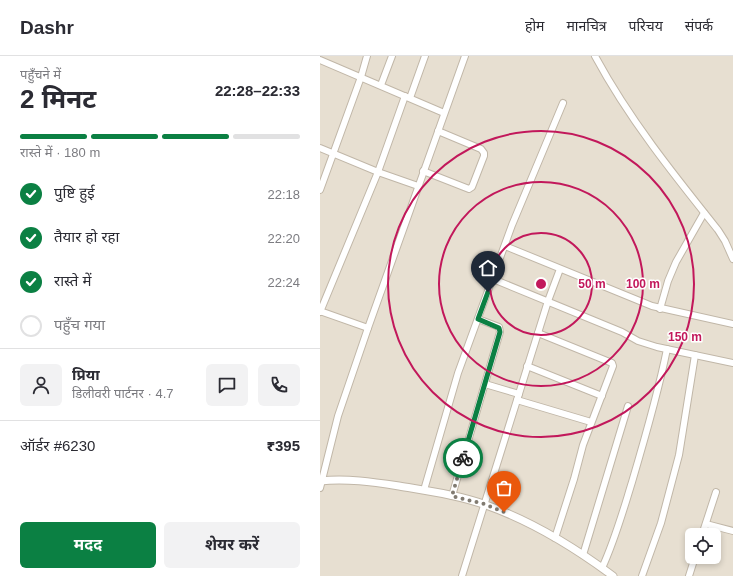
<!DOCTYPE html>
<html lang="hi">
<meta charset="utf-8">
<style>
body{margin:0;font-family:Helvetica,"Noto Sans Devanagari",sans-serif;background:#f2f2f3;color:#2b2b33;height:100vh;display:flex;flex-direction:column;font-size:15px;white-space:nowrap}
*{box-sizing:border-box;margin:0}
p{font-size:13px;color:#7c7c81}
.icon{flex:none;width:22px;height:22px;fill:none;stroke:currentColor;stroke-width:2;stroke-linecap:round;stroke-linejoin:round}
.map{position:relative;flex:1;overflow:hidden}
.sheet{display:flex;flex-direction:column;background:#fff;width:320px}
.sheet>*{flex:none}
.controls{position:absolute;left:365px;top:472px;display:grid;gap:8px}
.controls a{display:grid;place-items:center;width:36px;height:36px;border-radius:6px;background:#fff;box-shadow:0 2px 6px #0003;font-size:20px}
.pin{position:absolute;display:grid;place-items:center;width:34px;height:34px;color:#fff;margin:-41px -17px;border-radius:50% 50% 50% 0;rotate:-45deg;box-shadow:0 0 4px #0007}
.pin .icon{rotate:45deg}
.courier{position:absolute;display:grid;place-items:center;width:40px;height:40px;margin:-20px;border:3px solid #0b8043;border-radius:50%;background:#fff;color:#222;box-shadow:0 1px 5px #0007}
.headline em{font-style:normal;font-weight:700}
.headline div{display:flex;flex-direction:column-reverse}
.headline{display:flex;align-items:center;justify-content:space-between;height:68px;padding:0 20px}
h1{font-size:26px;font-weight:700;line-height:30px}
.bar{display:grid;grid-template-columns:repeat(4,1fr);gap:6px 4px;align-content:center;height:48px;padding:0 20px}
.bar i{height:5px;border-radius:3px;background:#e1e1e2}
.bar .selected{background:#0b8043}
.bar p{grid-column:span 4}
.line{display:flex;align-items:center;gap:10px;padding:0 20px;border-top:1px solid #e1e1e2}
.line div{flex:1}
.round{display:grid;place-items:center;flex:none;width:42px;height:42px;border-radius:6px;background:#f2f2f3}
ol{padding:0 20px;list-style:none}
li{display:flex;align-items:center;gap:12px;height:44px}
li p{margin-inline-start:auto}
li .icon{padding:4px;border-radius:50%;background:#0b8043;color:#fff;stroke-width:4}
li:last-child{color:#7c7c81}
li i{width:22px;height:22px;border:2px solid #e1e1e2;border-radius:50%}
.button{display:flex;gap:8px;margin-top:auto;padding:8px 20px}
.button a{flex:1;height:46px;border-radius:6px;background:#0b8043;color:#fff;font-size:16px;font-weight:700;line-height:46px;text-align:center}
.button a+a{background:#f2f2f3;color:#2b2b33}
header{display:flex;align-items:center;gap:24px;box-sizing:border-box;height:56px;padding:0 20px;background:#fff;border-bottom:1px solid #e1e1e2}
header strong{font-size:19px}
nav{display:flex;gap:22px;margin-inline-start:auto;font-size:14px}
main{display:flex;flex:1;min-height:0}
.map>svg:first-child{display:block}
.residential{fill:#e7dfd1;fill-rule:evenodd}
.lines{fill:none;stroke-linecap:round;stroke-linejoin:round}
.minor-casing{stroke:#c1b7a8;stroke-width:8}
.tertiary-casing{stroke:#c1b7a8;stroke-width:9}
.minor{stroke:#fff;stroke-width:6}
.tertiary{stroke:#fff;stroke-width:7}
.done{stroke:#817b71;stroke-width:4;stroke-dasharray:0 7.2}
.route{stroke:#0b8043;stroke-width:5}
.ring{fill:none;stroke:#c2185b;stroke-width:2}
.centre{fill:#c2185b;stroke:#fff;stroke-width:2}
.ring-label{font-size:12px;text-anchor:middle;font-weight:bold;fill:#c2185b;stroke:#fff;stroke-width:3;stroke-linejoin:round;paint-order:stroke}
</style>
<header>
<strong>Dashr</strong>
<nav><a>होम</a><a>मानचित्र</a><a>परिचय</a><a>संपर्क</a></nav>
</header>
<main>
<section class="sheet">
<div class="headline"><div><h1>2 मिनट</h1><p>पहुँचने में</p></div><em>22:28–22:33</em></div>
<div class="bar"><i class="selected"></i><i class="selected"></i><i class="selected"></i><i></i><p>रास्ते में · 180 m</p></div>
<ol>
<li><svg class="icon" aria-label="check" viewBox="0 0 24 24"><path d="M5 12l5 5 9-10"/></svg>पुष्टि हुई<p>22:18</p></li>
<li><svg class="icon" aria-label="check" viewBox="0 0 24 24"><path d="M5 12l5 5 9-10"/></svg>तैयार हो रहा<p>22:20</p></li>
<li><svg class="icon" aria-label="check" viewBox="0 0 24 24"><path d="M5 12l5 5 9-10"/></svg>रास्ते में<p>22:24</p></li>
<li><i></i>पहुँच गया</li>
</ol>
<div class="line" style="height:72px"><a class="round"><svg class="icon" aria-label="person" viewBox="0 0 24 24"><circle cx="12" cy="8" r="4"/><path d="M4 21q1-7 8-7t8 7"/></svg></a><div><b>प्रिया</b><p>डिलीवरी पार्टनर · 4.7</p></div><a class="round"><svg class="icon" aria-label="chat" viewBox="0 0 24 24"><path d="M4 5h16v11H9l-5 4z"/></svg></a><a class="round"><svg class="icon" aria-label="phone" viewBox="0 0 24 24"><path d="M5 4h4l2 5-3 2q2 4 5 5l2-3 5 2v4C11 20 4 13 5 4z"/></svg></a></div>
<div class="line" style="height:52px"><div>ऑर्डर #6230</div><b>₹395</b></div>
<div class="button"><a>मदद</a><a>शेयर करें</a></div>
</section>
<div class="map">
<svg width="413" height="520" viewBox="0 0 413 520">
<rect width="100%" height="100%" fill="#f2ede3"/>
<!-- residential -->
<path class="residential" d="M0,0H413V520H0ZM372,479H394V501H372Z"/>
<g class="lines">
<!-- minor casing -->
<g class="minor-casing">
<g id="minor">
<path d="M275,0C309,63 354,119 398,174L405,185L413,203"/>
<path d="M0,4L124,57"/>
<path d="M61,29L72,0"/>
<path d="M90,42L105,0"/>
<path d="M0,92L58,116L98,130"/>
<path d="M103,115L149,133L152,131L164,100V97L161,93L118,75"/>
<path d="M0,134L41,21L47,0"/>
<path d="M185,190L332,250L413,268"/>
<path d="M173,223L302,276L318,285L337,291L413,307"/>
<path d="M340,253L348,225L356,206L384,157"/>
<path d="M0,255L48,272"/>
<path d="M0,256L58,116L85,40"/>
<path d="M218,277L292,307L293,310L263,389L254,423L235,482"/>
<path d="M207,310L282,340"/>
<path d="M165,328L199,338"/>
<path d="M197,344L271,366"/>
<path d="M0,432L18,360L48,272L145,0"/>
<path d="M104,434L138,317L192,169L243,47"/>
<path d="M132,440L180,276L179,271L158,263"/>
<path d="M386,468L413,475"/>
<path d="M382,479L396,436"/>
<path d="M263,499L308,350"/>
<path d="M282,512C295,484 303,455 312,426C325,382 338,338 347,293"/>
<path d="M142,520L228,245L240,213"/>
<path d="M322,520L341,467L359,399L375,299"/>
<path d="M369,520L375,501"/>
</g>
</g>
<!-- tertiary casing -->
<g class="tertiary-casing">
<path id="tertiary" d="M0,425C26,422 53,426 79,430C108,435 138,439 166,449C211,465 254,491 293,520"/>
</g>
<!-- minor -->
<use href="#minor" class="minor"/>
<!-- tertiary -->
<use href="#tertiary" class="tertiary"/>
</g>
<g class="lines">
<!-- done -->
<path class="done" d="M143,402L132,440L164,448L184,456"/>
<!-- route -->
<path class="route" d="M143,402L180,276L179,272L158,263L168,236"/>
</g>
<!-- distance rings -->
<g class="ring">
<circle cx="221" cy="228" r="51"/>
<circle cx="221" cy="228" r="102"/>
<circle cx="221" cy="228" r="153"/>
</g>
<circle cx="221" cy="228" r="6" class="centre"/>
<g class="ring-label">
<text x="272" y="232">50 m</text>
<text x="323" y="232">100 m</text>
<text x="365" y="285">150 m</text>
</g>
</svg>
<div class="controls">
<a><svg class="icon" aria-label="locate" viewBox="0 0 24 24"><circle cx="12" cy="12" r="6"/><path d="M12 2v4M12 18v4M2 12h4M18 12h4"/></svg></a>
</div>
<div class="pin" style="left:184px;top:456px;background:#ea580c"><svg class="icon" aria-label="bag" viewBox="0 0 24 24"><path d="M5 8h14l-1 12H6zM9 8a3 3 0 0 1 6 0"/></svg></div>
<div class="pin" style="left:168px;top:236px;background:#1f2937"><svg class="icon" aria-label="home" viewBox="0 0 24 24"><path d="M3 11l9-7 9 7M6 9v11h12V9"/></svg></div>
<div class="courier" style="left:143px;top:402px"><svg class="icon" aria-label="bike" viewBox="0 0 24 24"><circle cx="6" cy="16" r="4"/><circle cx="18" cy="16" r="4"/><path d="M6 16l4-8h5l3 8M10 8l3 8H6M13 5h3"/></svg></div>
</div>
</main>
